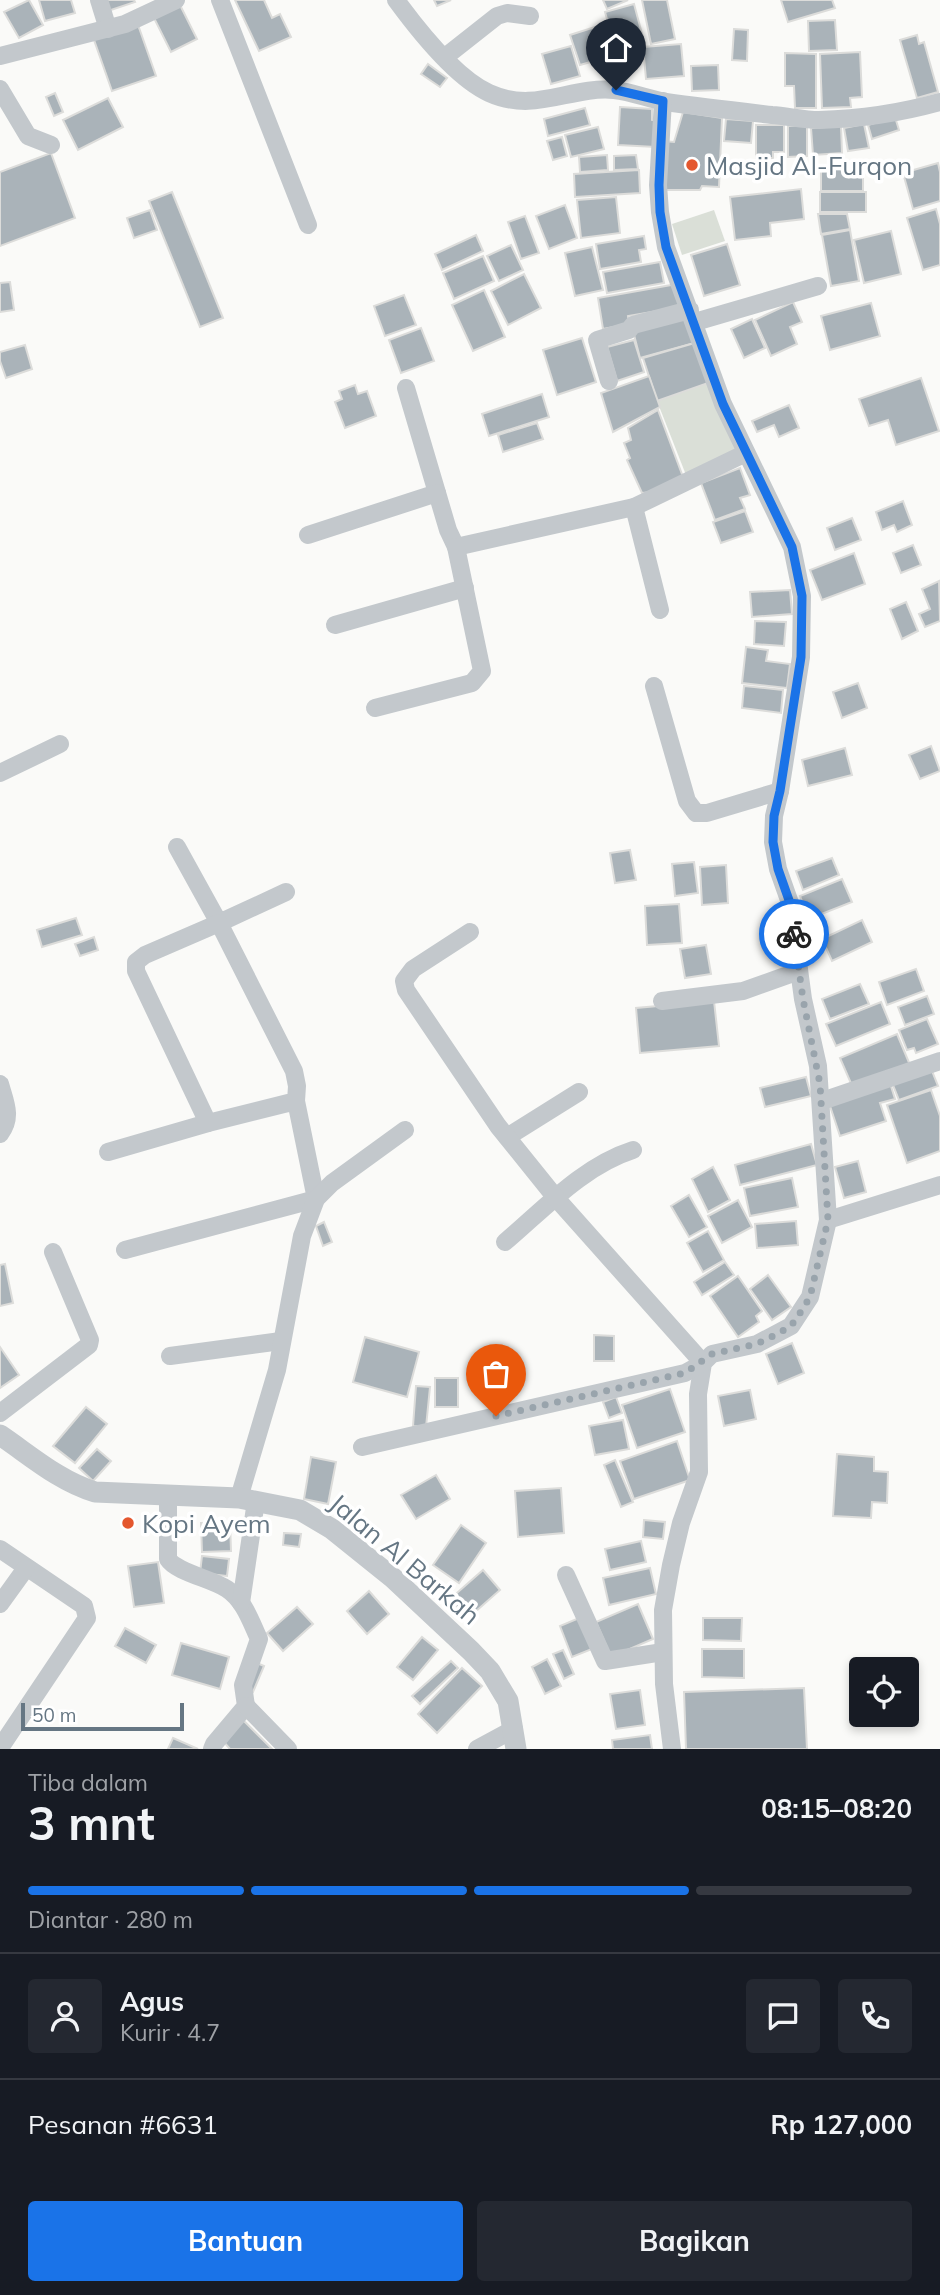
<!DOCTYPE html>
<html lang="id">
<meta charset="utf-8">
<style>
body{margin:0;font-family:Mulish,sans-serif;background:#242831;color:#f1f3f6;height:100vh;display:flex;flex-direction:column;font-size:26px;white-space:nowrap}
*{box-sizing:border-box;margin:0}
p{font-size:23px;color:#9ea1a6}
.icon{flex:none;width:38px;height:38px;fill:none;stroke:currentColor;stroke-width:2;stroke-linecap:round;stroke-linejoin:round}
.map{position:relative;height:1749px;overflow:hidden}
.drawer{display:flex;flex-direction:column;background:#171b24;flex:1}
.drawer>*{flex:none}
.buttons{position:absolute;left:849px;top:1657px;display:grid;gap:14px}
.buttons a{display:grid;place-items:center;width:70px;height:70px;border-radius:7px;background:#171b24;box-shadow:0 4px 10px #0003;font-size:35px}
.scale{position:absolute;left:21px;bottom:18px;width:163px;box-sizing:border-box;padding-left:7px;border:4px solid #657683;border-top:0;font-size:19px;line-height:24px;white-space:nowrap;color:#657683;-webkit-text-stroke:5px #fff;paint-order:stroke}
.pin{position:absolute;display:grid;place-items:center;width:60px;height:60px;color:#fff;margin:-72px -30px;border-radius:50% 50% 50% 0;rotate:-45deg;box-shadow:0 0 7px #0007}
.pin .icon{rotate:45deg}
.courier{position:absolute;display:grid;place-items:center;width:70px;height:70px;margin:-35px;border:5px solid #1a73e8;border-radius:50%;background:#fff;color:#222;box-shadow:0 2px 9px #0007}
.overview em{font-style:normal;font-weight:700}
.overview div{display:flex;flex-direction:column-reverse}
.overview{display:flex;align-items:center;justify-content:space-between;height:119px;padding:0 28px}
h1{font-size:46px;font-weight:700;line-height:52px}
.bar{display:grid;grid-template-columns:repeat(4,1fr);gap:10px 7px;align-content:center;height:84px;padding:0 28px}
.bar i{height:9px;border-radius:5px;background:#363941}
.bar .on{background:#1a73e8}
.bar p{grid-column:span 4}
.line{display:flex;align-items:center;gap:18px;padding:0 28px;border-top:2px solid #363941}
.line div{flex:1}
.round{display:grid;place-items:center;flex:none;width:74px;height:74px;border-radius:7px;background:#242831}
.primary-button{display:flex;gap:14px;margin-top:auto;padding:14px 28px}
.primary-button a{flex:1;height:80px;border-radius:7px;background:#1a73e8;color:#fff;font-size:28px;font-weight:700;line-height:80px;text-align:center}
.primary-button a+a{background:#242831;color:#f1f3f6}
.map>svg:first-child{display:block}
.green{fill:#dadfd7}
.building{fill:#aab3b9;stroke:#dcdcda;stroke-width:2}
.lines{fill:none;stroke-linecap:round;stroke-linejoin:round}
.minor{stroke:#c3c8cc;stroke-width:18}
.tertiary{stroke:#c3c8cc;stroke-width:21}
.done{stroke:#99a4ac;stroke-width:7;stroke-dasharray:0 12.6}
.route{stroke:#1a73e8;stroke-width:9}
.poi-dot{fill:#e4572e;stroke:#fff;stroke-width:2.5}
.labels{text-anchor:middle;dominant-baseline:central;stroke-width:7;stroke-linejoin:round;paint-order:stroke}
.poi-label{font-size:26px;fill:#657683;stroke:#fff;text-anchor:start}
.street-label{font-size:26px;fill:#657683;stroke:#fff}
</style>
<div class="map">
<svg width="940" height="1749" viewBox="0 0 940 1749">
<rect width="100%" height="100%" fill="#fafaf8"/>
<!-- green -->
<g class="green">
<path d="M714,210L725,241L682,255L672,224Z"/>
<path d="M711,382L740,449L686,475L657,401Z"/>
</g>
<!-- building -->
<g class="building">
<path d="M29,0L43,25L19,38L4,12Z"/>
<path d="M39,0H71L75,13L45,21Z"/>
<path d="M101,0H134L135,2L105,12Z"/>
<path d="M235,0H264L272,18L280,14L291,37L259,51Z"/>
<path d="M434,0H451L437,6Z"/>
<path d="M603,0H628L607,9Z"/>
<path d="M642,0H667L675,39L651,44Z"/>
<path d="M781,0H832L835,8L788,22Z"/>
<path d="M634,4L645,45L616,52L605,12Z"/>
<path d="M180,5L197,39L171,52L154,18Z"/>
<path d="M835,20L837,50L809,51L808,21Z"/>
<path d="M137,22L156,76L112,91L93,37Z"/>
<path d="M598,26L608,57L580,65L570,35Z"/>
<path d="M734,29L748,30L747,61L732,60Z"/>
<path d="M917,35L919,44L924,42L938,92L917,98L900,40Z"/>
<path d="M681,44L684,76L646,79L643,47Z"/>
<path d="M571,46L580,76L551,84L542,54Z"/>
<path d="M860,52L862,97L850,98L851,107L822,108L820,54Z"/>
<path d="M785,53L816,54V108H795L794,86H785Z"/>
<path d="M428,64L447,78L440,87L421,74Z"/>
<path d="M718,65L719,90L692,91L691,66Z"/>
<path d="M55,93L63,112L54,116L46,97Z"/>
<path d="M108,98L123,127L78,150L63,120Z"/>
<path d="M620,107L652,109V120L658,121L656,147L618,145Z"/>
<path d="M585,108L590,125L548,136L544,119Z"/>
<path d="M683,112L722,118L719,187L702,186L700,190H663L664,141L674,142Z"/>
<path d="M895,117L899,130L872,139L868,125Z"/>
<path d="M726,119L753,121L751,143L724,141Z"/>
<path d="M864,124L869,148L848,151L844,128Z"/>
<path d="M756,125H784V152H773V158H756Z"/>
<path d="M807,125V156L788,157V126Z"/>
<path d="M841,126L842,153L813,155L811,128Z"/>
<path d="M598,127L604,149L571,157L565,135Z"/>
<path d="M562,137L567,156L553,160L547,141Z"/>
<path d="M51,153L75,218L0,246V172Z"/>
<path d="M607,155L608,170L580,172L579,157Z"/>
<path d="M636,155L638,169L614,170V156Z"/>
<path d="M938,163L940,172V201L913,209L903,173Z"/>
<path d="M863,167V191H821V168Z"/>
<path d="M639,170L640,193L575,197L574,174Z"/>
<path d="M801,189L804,219L770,223L771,236L735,240L730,197Z"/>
<path d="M172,192L223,318L200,327L149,201Z"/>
<rect x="820" y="192" width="46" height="20"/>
<path d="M616,197L620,233L581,238L577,200Z"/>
<path d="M565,205L577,238L549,249L536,216Z"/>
<path d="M936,209L940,224V265L923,270L907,218Z"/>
<path d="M150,210L157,230L134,238L127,218Z"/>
<path d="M818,214H847L850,229L821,234Z"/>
<path d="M525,216L539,253L521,259L508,222Z"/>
<path d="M850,230L859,281L831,286L822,235Z"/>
<path d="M891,231L901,274L864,283L854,240Z"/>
<path d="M476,235L483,251L442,270L435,254Z"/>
<path d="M644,236L646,249L639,250L641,262L600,269L596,244Z"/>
<path d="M727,244L740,285L704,296L691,255Z"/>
<path d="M511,245L523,270L499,281L487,256Z"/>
<path d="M592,247L603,290L575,296L565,253Z"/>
<path d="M483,256L494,281L454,299L443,273Z"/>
<path d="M660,262L664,283L607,293L603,272Z"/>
<path d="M524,274L541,308L508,325L491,291Z"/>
<path d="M10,282L14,310L0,312V283Z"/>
<path d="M677,284L681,307L628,316L629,324L603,329L598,298Z"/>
<path d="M484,290L505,337L473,351L452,305Z"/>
<path d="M404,295L416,325L385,336L374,306Z"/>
<path d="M793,302L802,322L790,327L797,344L771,356L755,320Z"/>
<path d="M871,303L880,336L830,350L821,316Z"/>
<path d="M690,315L698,342L640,358L633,331Z"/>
<path d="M752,319L765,348L744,358L731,329Z"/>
<path d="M421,328L434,361L401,373L389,340Z"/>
<path d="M582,338L596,382L557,395L543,350Z"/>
<path d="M634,340L644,372L617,381L607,347Z"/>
<path d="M698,342L711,382L657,401L643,358Z"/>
<path d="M25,345L32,369L6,378L0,361V352Z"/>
<path d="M649,376L660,407L613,432L601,393Z"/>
<path d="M921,378L939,431L896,445L888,420L869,426L859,399Z"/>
<path d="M355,385L358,394L367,391L376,416L345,428L335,402L342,399L339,391Z"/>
<path d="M542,394L549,417L489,436L482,414Z"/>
<path d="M789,405L799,428L779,437L774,425L757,432L752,421Z"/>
<path d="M658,410L683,477L652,492L642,493L627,460L630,458L624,443L631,440L628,428Z"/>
<path d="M537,423L543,439L503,452L498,435Z"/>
<path d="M740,468L750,495L740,498L745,509L715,520L701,483Z"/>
<path d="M903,501L912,525L897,532L894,525L882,530L876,512Z"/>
<path d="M745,511L753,532L721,543L713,522Z"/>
<path d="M852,518L861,540L835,550L827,528Z"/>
<path d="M913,545L921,565L901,573L893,553Z"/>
<path d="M854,553L865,584L822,600L810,570Z"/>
<path d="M939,581L940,621L925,627L919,614L930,609L922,589Z"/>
<path d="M790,590L792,614L752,617L750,592Z"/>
<path d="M906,602L918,631L902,639L890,609Z"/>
<path d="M755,621L786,622L784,646L754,644Z"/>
<path d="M746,647L768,650L766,661L790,664L787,688L742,683Z"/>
<path d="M858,683L867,708L842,718L833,692Z"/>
<path d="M744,686L783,690L781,713L742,708Z"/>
<path d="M931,746L940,771L920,779L909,755Z"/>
<path d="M845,748L852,775L808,786L802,760Z"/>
<path d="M630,850L636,880L615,883L610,853Z"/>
<path d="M832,858L839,875L803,890L796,871Z"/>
<path d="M694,862L698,893L675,896L672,864Z"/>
<path d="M726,865L728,903L702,905L700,867Z"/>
<path d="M842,879L852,902L809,919L800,896Z"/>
<path d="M679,904L682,943L647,945L645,906Z"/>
<path d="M76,918L82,935L42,947L37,930Z"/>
<path d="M862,920L872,942L832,961L822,939Z"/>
<path d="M94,937L98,950L80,956L75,944Z"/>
<path d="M706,945L711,974L685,978L680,949Z"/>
<path d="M916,969L924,991L887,1005L879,982Z"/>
<path d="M860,984L869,1004L830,1019L822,999Z"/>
<path d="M927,996L934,1014L905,1025L898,1007Z"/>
<path d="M714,1001L719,1046L640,1053L636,1008Z"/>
<path d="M881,1002L890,1024L836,1046L826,1024Z"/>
<path d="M927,1019L938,1044L916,1053L914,1048L907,1050L899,1030Z"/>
<path d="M897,1034L910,1065L853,1088L840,1058Z"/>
<path d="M930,1066L938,1086L899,1100L891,1080Z"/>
<path d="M806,1077L811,1096L765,1107L760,1088Z"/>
<path d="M890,1083L895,1099L880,1103L886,1121L840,1136L829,1103Z"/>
<path d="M931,1090L940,1116V1151L907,1163L887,1105Z"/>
<path d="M811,1144L817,1165L740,1185L735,1165Z"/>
<path d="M858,1161L866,1192L844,1198L835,1167Z"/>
<path d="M713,1167L730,1200L708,1212L692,1179Z"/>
<path d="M792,1178L798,1207L750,1216L744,1188Z"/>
<path d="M689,1195L707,1227L689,1237L671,1206Z"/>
<path d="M738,1200L752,1227L722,1243L708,1216Z"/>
<path d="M796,1221L798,1245L757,1248L755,1224Z"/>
<path d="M324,1222L332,1242L323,1246L316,1226Z"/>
<path d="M708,1231L724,1260L703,1272L687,1243Z"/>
<path d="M725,1262L734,1275L702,1295L694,1282Z"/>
<path d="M5,1264L13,1303L0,1306V1265Z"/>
<path d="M768,1275L791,1307L772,1320L750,1289Z"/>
<path d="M738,1276L762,1311L756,1316L759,1322L738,1337L710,1296Z"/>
<path d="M594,1335L614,1336V1361H594Z"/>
<path d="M365,1337L419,1352L407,1397L353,1382Z"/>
<path d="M792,1343L804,1373L778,1384L766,1354Z"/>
<path d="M0,1347L19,1375L0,1388Z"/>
<rect x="435" y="1378" width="23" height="29"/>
<path d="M416,1386L430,1387L426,1427L413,1426Z"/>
<path d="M670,1389L685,1432L637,1448L622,1405Z"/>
<path d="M750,1390L756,1419L724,1426L718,1396Z"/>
<path d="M616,1397L622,1413L609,1418L603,1402Z"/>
<path d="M86,1407L107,1424L75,1463L53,1446Z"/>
<path d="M623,1420L629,1449L595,1455L589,1426Z"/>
<path d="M677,1441L690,1480L634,1499L620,1461Z"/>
<path d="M97,1449L111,1461L93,1481L79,1468Z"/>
<path d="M837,1454L874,1457V1471L888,1472L887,1503L872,1502L871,1518L833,1516Z"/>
<path d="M311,1457L336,1462L328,1504L304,1499Z"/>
<path d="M615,1460L633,1502L621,1507L604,1465Z"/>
<path d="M436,1475L450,1499L416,1519L401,1495Z"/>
<path d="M561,1488L564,1533L518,1537L515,1491Z"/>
<path d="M644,1520L665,1522L663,1539L643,1537Z"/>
<path d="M230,1522L231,1551L202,1552L201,1523Z"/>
<path d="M461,1525L486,1543L459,1583L433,1565Z"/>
<path d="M284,1533L301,1534L299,1547L283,1545Z"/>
<path d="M641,1541L646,1562L610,1570L605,1549Z"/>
<path d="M202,1556L229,1559L227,1576L200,1573Z"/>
<path d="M158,1562L164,1603L134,1607L128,1566Z"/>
<path d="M650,1568L656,1594L609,1605L603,1578Z"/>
<path d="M483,1570L500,1590L467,1619L450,1599Z"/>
<path d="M369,1591L389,1614L367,1634L347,1611Z"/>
<path d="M638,1604L653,1639L611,1657L596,1622Z"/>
<path d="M297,1607L313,1624L283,1651L267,1633Z"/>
<path d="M579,1618L592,1649L572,1657L560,1626Z"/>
<path d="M703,1618H742L741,1641L703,1640Z"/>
<path d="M125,1628L156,1645L146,1663L115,1646Z"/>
<path d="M422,1637L438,1650L413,1680L397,1667Z"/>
<path d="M181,1643L229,1657L220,1689L172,1675Z"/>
<path d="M702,1649H744V1678L702,1677Z"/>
<path d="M563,1650L574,1674L564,1679L553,1654Z"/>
<path d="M547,1659L561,1686L545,1694L532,1667Z"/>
<path d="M451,1661L458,1668L420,1704L412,1696Z"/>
<path d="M257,1663L264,1666L253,1692L246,1689Z"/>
<path d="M462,1668L482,1686L437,1733L418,1714Z"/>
<path d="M804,1688L807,1749H686L684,1692Z"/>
<path d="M640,1690L645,1725L616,1729L610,1694Z"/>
<path d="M242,1719L272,1749H230L222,1740Z"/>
<path d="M650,1735L652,1749H613L612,1740Z"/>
<path d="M173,1738L198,1749H168Z"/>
</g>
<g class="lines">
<!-- minor -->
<g class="minor">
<path d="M99,0L108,29"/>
<path d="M220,0L308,225"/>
<path d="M396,0C418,30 456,78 489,93C535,114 570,86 614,90C632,92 649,99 666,102C701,107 737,111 772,115C787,116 804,120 819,120C860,119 901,113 940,102"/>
<path d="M0,56L125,24L176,0"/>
<path d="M445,57L497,16L507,13L530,16"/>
<path d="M0,89L28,136L51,145"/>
<path d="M663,101L658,185L660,212L666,247L723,404L792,547L802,596L801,657L780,791L774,816L773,842L778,869L790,903L803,999L818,1066L828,1220L810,1297L791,1326L757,1344L712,1354L703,1363L698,1394L699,1472L681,1523L671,1565L663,1610L664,1684L672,1749"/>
<path d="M695,322L818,286"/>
<path d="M609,381L597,340L629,330L633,325L690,310"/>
<path d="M406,388L448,530L456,547L634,507L746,453"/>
<path d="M634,507L660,610"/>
<path d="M308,535L437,493"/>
<path d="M335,625L465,588"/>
<path d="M654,686L687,801L696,813H707L780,791"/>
<path d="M375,708L472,683L482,671L456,547"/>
<path d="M0,773L60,744"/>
<path d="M177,847L219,923L286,892"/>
<path d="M662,1001L743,991L799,971"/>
<path d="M0,1084C5,1102 13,1117 0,1134"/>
<path d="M822,1101L940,1061"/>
<path d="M507,1137L579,1092"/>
<path d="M108,1152L208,1123"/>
<path d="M828,1220L940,1185"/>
<path d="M505,1242C544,1209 583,1166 633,1150"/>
<path d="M125,1250L316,1199L296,1101L297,1086L294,1071L219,923L145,955L136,962V971L208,1123L296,1101"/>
<path d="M170,1356L281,1341"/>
<path d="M0,1413L89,1345L90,1340L53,1252"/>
<path d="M362,1447L685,1373L703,1363L556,1198L498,1126L406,990L404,981L413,969L470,932"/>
<path d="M168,1496V1559C176,1572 212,1579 227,1589C244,1600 251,1622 259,1639L243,1685L246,1706L214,1744L212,1749"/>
<path d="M239,1498L277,1370L302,1236L316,1199L332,1183L405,1130"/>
<path d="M0,1549L84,1606L87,1618L0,1748"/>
<path d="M566,1575L605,1661L663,1652"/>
<path d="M241,1603L256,1501"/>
<path d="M0,1604L26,1568"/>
<path d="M246,1706L288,1749"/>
<path d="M477,1749L514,1729"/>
</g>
<!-- tertiary -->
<path class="tertiary" d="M0,1435C31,1456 59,1481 95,1492L239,1498L300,1510L332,1529L393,1578L471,1651L490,1671L508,1701L516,1749"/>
</g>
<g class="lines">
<!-- done -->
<path class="done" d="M496,1416L685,1373L712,1354L757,1344L775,1335L791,1326L802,1310L810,1297L828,1220L820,1084L803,999L794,934"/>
<!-- route -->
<path class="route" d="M616,90L663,101L659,185L660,212L666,247L723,404L792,547L802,596L801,657L780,791L774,816L773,842L778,869L790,903L794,934"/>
</g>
<!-- markers -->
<g class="poi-dot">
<circle cx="692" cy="165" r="7"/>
<circle cx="128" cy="1523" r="7"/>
</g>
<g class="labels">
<!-- poi labels -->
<g class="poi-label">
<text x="706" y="165">Masjid Al-Furqon</text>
<text x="142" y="1523">Kopi Ayem</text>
</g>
<!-- street labels -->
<g class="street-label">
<text transform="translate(405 1559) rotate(40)">Jalan Al Barkah</text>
</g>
</g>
</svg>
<div class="buttons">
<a><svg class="icon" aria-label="locate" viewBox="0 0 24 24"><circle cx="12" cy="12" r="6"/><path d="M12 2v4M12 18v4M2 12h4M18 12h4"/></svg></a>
</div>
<div class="scale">50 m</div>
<div class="pin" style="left:496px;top:1416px;background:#ea580c"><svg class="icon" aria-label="bag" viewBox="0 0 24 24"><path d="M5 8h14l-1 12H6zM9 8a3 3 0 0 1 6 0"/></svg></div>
<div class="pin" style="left:616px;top:90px;background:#1f2937"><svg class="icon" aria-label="home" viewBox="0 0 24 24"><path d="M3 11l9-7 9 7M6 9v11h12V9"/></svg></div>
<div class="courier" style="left:794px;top:934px"><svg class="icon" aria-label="bike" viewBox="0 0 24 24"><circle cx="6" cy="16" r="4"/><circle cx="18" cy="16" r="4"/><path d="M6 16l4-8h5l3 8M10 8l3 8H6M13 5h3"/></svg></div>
</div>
<section class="drawer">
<div class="overview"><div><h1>3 mnt</h1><p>Tiba dalam</p></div><em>08:15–08:20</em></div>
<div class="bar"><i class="on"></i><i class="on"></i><i class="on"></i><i></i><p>Diantar · 280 m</p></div>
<div class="line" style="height:126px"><a class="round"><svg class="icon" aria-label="person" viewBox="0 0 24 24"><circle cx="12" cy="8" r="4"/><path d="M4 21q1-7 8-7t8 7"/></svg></a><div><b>Agus</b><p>Kurir · 4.7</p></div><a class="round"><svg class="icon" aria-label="chat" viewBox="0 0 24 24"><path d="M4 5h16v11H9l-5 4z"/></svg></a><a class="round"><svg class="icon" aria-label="phone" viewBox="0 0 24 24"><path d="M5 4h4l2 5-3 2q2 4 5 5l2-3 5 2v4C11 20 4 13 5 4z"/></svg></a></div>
<div class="line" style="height:91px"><div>Pesanan #6631</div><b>Rp 127,000</b></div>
<div class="primary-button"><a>Bantuan</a><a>Bagikan</a></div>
</section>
